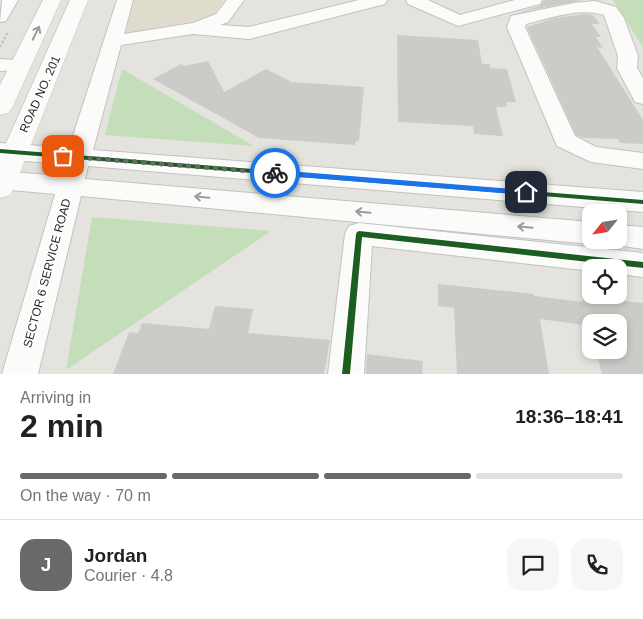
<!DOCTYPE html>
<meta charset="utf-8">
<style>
body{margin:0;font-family:Helvetica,sans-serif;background:#f6f6f6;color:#202124;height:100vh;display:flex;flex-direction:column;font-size:19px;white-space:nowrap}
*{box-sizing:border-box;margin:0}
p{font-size:16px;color:#757577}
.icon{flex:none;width:28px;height:28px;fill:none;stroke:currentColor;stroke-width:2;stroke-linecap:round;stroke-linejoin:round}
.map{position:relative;height:374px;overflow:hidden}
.details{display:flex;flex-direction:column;background:#fff;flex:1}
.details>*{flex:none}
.needle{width:32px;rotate:240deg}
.controls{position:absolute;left:582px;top:204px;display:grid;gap:10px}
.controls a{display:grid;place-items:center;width:45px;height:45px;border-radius:10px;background:#fff;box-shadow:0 2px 8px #0003;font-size:25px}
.pin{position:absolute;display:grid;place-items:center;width:42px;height:42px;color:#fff;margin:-21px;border-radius:10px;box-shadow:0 2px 8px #0006}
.courier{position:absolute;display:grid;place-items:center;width:50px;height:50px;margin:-25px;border:4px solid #1a73e8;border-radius:50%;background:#fff;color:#222;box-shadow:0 1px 6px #0007}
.summary em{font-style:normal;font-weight:700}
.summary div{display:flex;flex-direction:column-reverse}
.summary{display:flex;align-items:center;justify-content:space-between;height:85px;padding:0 20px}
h1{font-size:32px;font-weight:700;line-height:38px}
.bar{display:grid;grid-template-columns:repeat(4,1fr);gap:8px 5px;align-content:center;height:60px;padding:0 20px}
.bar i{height:6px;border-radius:4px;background:#e0e0e0}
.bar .selected{background:#696967}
.bar p{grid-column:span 4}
.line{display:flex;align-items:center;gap:12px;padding:0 20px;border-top:1px solid #e0e0e0}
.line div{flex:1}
.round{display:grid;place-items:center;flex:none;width:52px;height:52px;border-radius:15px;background:#f6f6f6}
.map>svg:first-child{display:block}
.education{fill:#dfdbcd}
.green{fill:#c4deba}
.building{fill:#cccbc7}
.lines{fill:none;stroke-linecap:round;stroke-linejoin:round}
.street-casing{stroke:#c2c2c3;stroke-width:2}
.secondary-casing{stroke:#c2c2c3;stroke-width:1}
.path{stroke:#c2c2c2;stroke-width:2.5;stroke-dasharray:2.5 2;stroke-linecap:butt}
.street{fill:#fbfbfa;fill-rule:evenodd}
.secondary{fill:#fbfbfa;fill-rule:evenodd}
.cycleway-casing{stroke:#fff;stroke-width:3}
.cycleway{fill:#1b5e20;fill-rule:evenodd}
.oneway{stroke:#9c9c9b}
.route{fill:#1a73e8}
.done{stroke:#696967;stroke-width:5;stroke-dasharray:0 9}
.labels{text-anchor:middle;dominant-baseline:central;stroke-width:4;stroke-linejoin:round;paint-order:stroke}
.street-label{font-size:12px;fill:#272727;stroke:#fff}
</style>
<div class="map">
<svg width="643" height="374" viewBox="0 0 643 374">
<rect width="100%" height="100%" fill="#e4e3de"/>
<!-- education -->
<path class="education" d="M133,0H223L212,17L126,34Z"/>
<!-- green -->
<g class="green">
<path d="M613,0H643V47Z"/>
<path d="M122,69L254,146L105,135Z"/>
<path d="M92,217L271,231L66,370Z"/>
</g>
<!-- building -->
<g class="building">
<path d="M544,0H583L515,13L540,6Z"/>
<path d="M585,14L593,15L600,24H592L601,37H596L603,48L597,47L643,120V144L620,143L618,139L584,138L576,135L527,27L555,18Z"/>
<path d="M397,35L478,40L482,64H490V68L507,69L516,102H506L507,107H496L503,136L474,134L473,126L398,122Z"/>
<path d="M208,61L224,92L266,69L292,82L364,87L359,141H356L355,145L259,138L153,79L181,64L184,66Z"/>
<path d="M438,284L534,294V296L583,302L582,297L643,303V374H602L596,350H619V322H591V329L590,326L540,319L549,374H457L454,308L438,306Z"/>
<path d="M215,306L253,309L248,333L330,340L324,374H113L129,332L138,333L142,323L209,329Z"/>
<path d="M367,354L423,361L422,374H366Z"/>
</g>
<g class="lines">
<!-- street casing -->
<g class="street-casing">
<g id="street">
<path d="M2,0H18L6,21L0,22Z"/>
<path d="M117,0H133L124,34L193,23L216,14L227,0H244L228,22L220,25L249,27L359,0H387L385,4L249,39L193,34L121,45L93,150L643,192V212L88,166L85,179L591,222V240H601L591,244L81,196L38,374H2L55,194L0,189V171L60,176L64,164L0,159V143L69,148Z"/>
<path d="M406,0H428L460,15L515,0H542L540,4L458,26L408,4Z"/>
<path d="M595,1L616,7L624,18L638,56L637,68L643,78V104L635,102L617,68L618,56L604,15C580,7 550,18 526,24L525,27L575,136L596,147L643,153V169L591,162L557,146L507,27L511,16L573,3Z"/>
<path d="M0,59L28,61L31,65L28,69L0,71Z"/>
<path d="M359,223L643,253V277L619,274V268H591V271L372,246L364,374H328L345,234L349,226Z"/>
<path d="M619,225L643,227V249L609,244L607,240H619Z"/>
</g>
</g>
<!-- secondary casing -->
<g class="secondary-casing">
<g id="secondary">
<path d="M43,0H61L12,108L8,113L0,115V85Z"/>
<path d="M70,0H88L14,188L10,195L0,198V157Z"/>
</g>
</g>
<!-- path -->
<path class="path" d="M0,47L8,32"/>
<!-- street -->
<use href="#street" class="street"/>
<!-- secondary -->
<use href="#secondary" class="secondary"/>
<!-- cycleway casing -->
<g class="cycleway-casing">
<g id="cycleway">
<path d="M0,149L643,200V204L0,153Z"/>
<path d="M359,231L643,262V268L362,237L350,374H342L356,234L357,232Z"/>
</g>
</g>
<!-- cycleway -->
<use href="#cycleway" class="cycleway"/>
</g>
<!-- one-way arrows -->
<defs><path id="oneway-shaft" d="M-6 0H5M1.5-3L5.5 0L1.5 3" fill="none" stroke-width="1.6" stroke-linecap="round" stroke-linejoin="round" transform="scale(1.25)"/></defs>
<g class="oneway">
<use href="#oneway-shaft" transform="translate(36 33) rotate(-64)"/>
<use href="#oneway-shaft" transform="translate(202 197) rotate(-175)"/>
<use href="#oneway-shaft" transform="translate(363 212) rotate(-175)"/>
<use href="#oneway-shaft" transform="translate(525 227) rotate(-175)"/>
</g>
<!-- route -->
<path class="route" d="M275,170L526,190L530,192L526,195L272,175L271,173Z"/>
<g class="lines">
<!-- done -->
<path class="done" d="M63,156L275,173"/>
</g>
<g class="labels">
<!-- street labels -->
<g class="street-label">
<text transform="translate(40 94) rotate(-66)">ROAD NO. 201</text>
<text transform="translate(47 273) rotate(-75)">SECTOR 6 SERVICE ROAD</text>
</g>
</g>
</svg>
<div class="controls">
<a><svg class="needle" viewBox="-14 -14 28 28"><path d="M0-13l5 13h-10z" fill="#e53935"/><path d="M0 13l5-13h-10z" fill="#757577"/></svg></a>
<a><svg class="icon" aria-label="locate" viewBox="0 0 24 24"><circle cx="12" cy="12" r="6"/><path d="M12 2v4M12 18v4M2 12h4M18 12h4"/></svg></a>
<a><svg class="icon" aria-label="layers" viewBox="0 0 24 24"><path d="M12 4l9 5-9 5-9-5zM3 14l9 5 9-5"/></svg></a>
</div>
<div class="pin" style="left:63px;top:156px;background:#ea580c"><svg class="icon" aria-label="bag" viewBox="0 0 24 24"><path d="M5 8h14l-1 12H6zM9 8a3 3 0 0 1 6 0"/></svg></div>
<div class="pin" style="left:526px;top:192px;background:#1f2937"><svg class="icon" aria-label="home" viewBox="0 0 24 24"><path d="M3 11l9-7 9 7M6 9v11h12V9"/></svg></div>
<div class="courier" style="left:275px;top:173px"><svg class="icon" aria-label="bike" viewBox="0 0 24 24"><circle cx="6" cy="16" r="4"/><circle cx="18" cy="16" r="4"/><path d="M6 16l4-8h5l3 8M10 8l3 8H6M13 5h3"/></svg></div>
</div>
<section class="details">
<div class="summary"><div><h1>2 min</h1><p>Arriving in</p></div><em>18:36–18:41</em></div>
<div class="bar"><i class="selected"></i><i class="selected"></i><i class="selected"></i><i></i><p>On the way · 70 m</p></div>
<div class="line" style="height:90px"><b class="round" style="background:#696967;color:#fff">J</b><div><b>Jordan</b><p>Courier · 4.8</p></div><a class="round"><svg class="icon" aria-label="chat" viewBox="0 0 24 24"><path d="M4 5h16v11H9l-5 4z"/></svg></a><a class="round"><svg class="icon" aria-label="phone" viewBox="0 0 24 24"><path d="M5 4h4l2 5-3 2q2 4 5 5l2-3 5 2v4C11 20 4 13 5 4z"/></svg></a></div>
</section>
